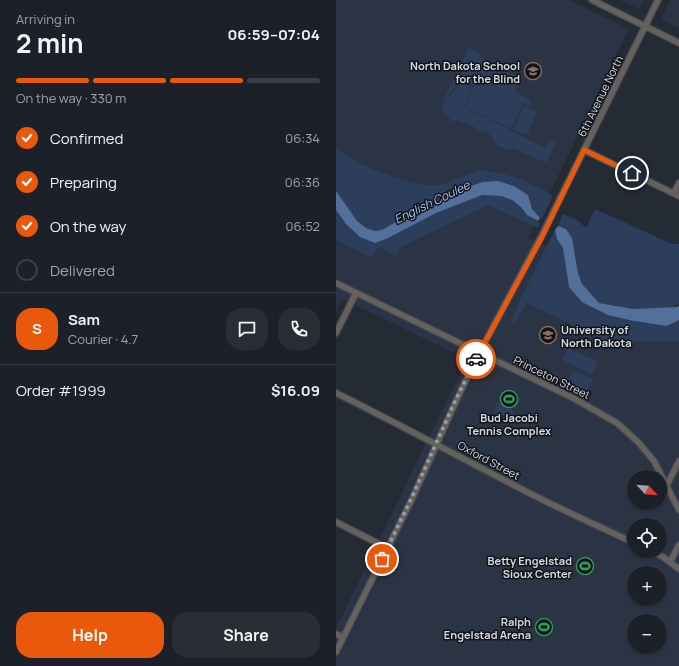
<!DOCTYPE html>
<meta charset="utf-8">
<style>
body{margin:0;font-family:Manrope,sans-serif;background:#292d34;color:#f1f3f6;height:100vh;display:flex;flex-direction:column;font-size:15px;white-space:nowrap}
*{box-sizing:border-box;margin:0}
p{font-size:13px;color:#a0a3a8}
.icon{flex:none;width:22px;height:22px;fill:none;stroke:currentColor;stroke-width:2;stroke-linecap:round;stroke-linejoin:round}
.map{position:relative;flex:1;overflow:hidden}
.side{display:flex;flex-direction:column;background:#1c2028;width:336px}
.side>*{flex:none}
.needle{width:26px;rotate:116deg}
.controls{position:absolute;left:291px;top:470px;display:grid;gap:8px}
.controls a{display:grid;place-items:center;width:40px;height:40px;border-radius:50%;background:#1c2028;box-shadow:0 1px 3px #0004,0 0 0 1px #3a3e45;font-size:20px}
.pin{position:absolute;display:grid;place-items:center;width:34px;height:34px;color:#fff;margin:-17px;border:2px solid #fff;border-radius:50%;box-shadow:0 1px 4px #0007}
.courier{position:absolute;display:grid;place-items:center;width:40px;height:40px;margin:-20px;border:3px solid #ea580c;border-radius:50%;background:#fff;color:#222;box-shadow:0 1px 5px #0007}
.head em{font-style:normal;font-weight:700}
.head div{display:flex;flex-direction:column-reverse}
.head{display:flex;align-items:center;justify-content:space-between;height:68px;padding:0 16px}
h1{font-size:26px;font-weight:700;line-height:30px}
.bar{display:grid;grid-template-columns:repeat(4,1fr);gap:6px 4px;align-content:center;height:48px;padding:0 16px}
.bar i{height:5px;border-radius:3px;background:#3a3e45}
.bar .on{background:#ea580c}
.bar p{grid-column:span 4}
.line{display:flex;align-items:center;gap:10px;padding:0 16px;border-top:1px solid #3a3e45}
.line div{flex:1}
.round{display:grid;place-items:center;flex:none;width:42px;height:42px;border-radius:16px;background:#292d34}
ol{padding:0 16px;list-style:none}
li{display:flex;align-items:center;gap:12px;height:44px}
li p{margin-inline-start:auto}
li .icon{padding:4px;border-radius:50%;background:#ea580c;color:#fff;stroke-width:4}
li:last-child{color:#a0a3a8}
li i{width:22px;height:22px;border:2px solid #3a3e45;border-radius:50%}
.cta{display:flex;gap:8px;margin-top:auto;padding:8px 16px}
.cta a{flex:1;height:46px;border-radius:16px;background:#ea580c;color:#fff;font-size:16px;font-weight:700;line-height:46px;text-align:center}
.cta a+a{background:#292d34;color:#f1f3f6}
main{display:flex;flex:1;min-height:0}
.map>svg:first-child{display:block}
.built{fill:#2b3444;fill-rule:evenodd}
.green{fill:#2c3e5c}
.water{fill:#53709c}
.lines{fill:none;stroke-linecap:round;stroke-linejoin:round}
.street-casing{stroke:#414751;stroke-width:8}
.street{stroke:#67615e;stroke-width:5.5}
.done{stroke:#999da5;stroke-width:4;stroke-dasharray:0 7.2}
.route{stroke:#ea580c;stroke-width:5}
.labels{text-anchor:middle;dominant-baseline:central;stroke-width:3;stroke-linejoin:round;paint-order:stroke}
.poi-label{font-size:11px;font-weight:bold;fill:#d7dbe2;stroke:#101318;text-anchor:end}
.street-label{font-size:11px;fill:#d7dbe2;stroke:#101318}
.water-label{font-size:12px;font-style:italic;fill:#a4c8fe;stroke:#101318}
</style>
<main>
<section class="side">
<div class="head"><div><h1>2 min</h1><p>Arriving in</p></div><em>06:59–07:04</em></div>
<div class="bar"><i class="on"></i><i class="on"></i><i class="on"></i><i></i><p>On the way · 330 m</p></div>
<ol>
<li><svg class="icon" aria-label="check" viewBox="0 0 24 24"><path d="M5 12l5 5 9-10"/></svg>Confirmed<p>06:34</p></li>
<li><svg class="icon" aria-label="check" viewBox="0 0 24 24"><path d="M5 12l5 5 9-10"/></svg>Preparing<p>06:36</p></li>
<li><svg class="icon" aria-label="check" viewBox="0 0 24 24"><path d="M5 12l5 5 9-10"/></svg>On the way<p>06:52</p></li>
<li><i></i>Delivered</li>
</ol>
<div class="line" style="height:72px"><b class="round" style="background:#ea580c;color:#fff">S</b><div><b>Sam</b><p>Courier · 4.7</p></div><a class="round"><svg class="icon" aria-label="chat" viewBox="0 0 24 24"><path d="M4 5h16v11H9l-5 4z"/></svg></a><a class="round"><svg class="icon" aria-label="phone" viewBox="0 0 24 24"><path d="M5 4h4l2 5-3 2q2 4 5 5l2-3 5 2v4C11 20 4 13 5 4z"/></svg></a></div>
<div class="line" style="height:52px"><div>Order #1999</div><b>$16.09</b></div>
<div class="cta"><a>Help</a><a>Share</a></div>
</section>
<div class="map">
<svg width="343" height="666" viewBox="0 0 343 666">
<rect width="100%" height="100%" fill="#252b35"/>
<!-- built -->
<g class="built">
<path d="M0,0H233L293,29L192,238L343,308V666H0V628L131,359L6,299L0,312ZM298,477H324V503H298ZM298,525H324V551H298ZM298,573H324V599H298ZM298,621H324V647H298Z"/>
<path d="M284,0H308L303,9Z"/>
<path d="M334,0H343V28L325,20Z"/>
</g>
<!-- green -->
<g class="green">
<path d="M133,47L145,54L144,55L148,60L184,78L178,91L195,100L194,106L187,103L175,129L129,107L138,86L125,79L123,81L110,99L107,101Z"/>
<path d="M125,81L136,87L128,107L209,148L213,140L220,143L211,162L203,160L178,148L171,150L161,145L152,132L142,131L137,126L121,120L116,122L112,116L105,108Z"/>
<path d="M188,106L201,112L191,135L177,129Z"/>
<path d="M0,149L29,166L57,177L81,184L95,186L105,185L143,170L165,173L184,179L216,195V198L206,219C197,214 195,205 192,195L178,186L162,181L147,182L120,192L101,205L58,223L46,230L39,231L30,228L21,221L0,191Z"/>
<path d="M146,195L165,196L176,200L185,207L191,215L204,223L202,228L152,205L65,247L61,256L42,247L36,258L0,240V210L10,224L24,237L74,226L100,213Z"/>
<path d="M259,209L336,244H343V304L333,307L297,309L263,303L246,284L242,273L236,238L230,229L222,226L227,214L241,220L250,228Z"/>
<path d="M219,230L221,239L227,248L233,287L272,315L293,320L330,326L343,319V342L302,341L276,345L258,334L190,303L178,324L175,322L184,300Z"/>
<path d="M232,348L262,362L256,375L226,360Z"/>
<path d="M237,370L257,379L251,392L231,382Z"/>
<path d="M166,391L185,399L180,408L162,399Z"/>
<path d="M161,402L179,411L175,420L157,411Z"/>
</g>
<!-- water -->
<g class="water">
<path d="M162,181L178,186L192,195L196,209L204,218L202,221L191,215L185,207L176,200L165,196L146,195L100,213L50,239L39,243L24,237L10,224L0,210V191L21,221L30,228L39,231L46,230L58,223L101,205L120,192L132,187L147,182Z"/>
<path d="M222,226L230,229L236,238L242,273L246,284L263,303L297,309L341,307L343,306V320L330,326L293,320L272,315L246,302L233,287L227,248L221,239L219,230Z"/>
</g>
<g class="lines">
<!-- street casing -->
<g class="street-casing">
<g id="street">
<path d="M256,0L343,43"/>
<path d="M248,150L343,196"/>
<path d="M338,193L343,183"/>
<path d="M0,283L239,399L281,423L302,442L318,461L343,510"/>
<path d="M0,333L20,293"/>
<path d="M0,393C69,427 136,464 205,499C235,514 267,528 298,543"/>
<path d="M331,485L343,461"/>
<path d="M0,522L51,548"/>
<path d="M316,551L327,557L343,569"/>
<path d="M334,562L343,545"/>
<path d="M0,634L7,637"/>
<path d="M0,652L77,497L121,399L143,353L205,237L322,0"/>
</g>
</g>
<!-- street -->
<use href="#street" class="street"/>
</g>
<g class="lines">
<!-- done -->
<path class="done" d="M46,559L76,497L120,399L140,359"/>
<!-- route -->
<path class="route" d="M140,359L206,237L248,150L296,173"/>
</g>
<!-- icons -->
<defs>
<g id="school-ring" transform="scale(0.9)"><circle r="9.5" fill="#101318" stroke="#8d6e63" stroke-width="1.5"/><path d="M0-5L7-2L0 1L-7-2ZM-4 1L0 2.5L4 1V4Q0 6-4 4Z" fill="#8d6e63"/></g>
<g id="university-ring" transform="scale(0.9)"><circle r="9.5" fill="#101318" stroke="#8d6e63" stroke-width="1.5"/><path d="M0-5L7-2L0 1L-7-2ZM-4 1L0 2.5L4 1V4Q0 6-4 4Z" fill="#8d6e63"/></g>
<g id="stadium-ring" transform="scale(0.9)"><circle r="9.5" fill="#101318" stroke="#2e9e5b" stroke-width="1.5"/><path d="M0-5a6.5 5 0 1 0 0 10a6.5 5 0 1 0 0-10ZM-3.5-1.8h7v3.6h-7Z" fill="#2e9e5b"/></g>
</defs>
<g fill-rule="evenodd">
<use href="#school-ring" x="197" y="71"/>
<use href="#university-ring" x="212" y="335"/>
<use href="#stadium-ring" x="173" y="399"/>
<use href="#stadium-ring" x="249" y="566"/>
<use href="#stadium-ring" x="208" y="627"/>
</g>
<g class="labels">
<!-- poi labels -->
<g class="poi-label">
<text x="184" y="65">North Dakota School<tspan x="184" dy="13">for the Blind</tspan></text>
<text x="225" y="329" text-anchor="start">University of<tspan x="225" dy="13">North Dakota</tspan></text>
<text x="173" y="417" text-anchor="middle">Bud Jacobi<tspan x="173" dy="13">Tennis Complex</tspan></text>
<text x="236" y="560">Betty Engelstad<tspan x="236" dy="13">Sioux Center</tspan></text>
<text x="195" y="621">Ralph<tspan x="195" dy="13">Engelstad Arena</tspan></text>
</g>
<!-- street labels -->
<g class="street-label">
<text transform="translate(264 96) rotate(-64)">6th Avenue North</text>
<text transform="translate(216 377) rotate(26)">Princeton Street</text>
<text transform="translate(153 460) rotate(28)">Oxford Street</text>
</g>
<!-- water labels -->
<g class="water-label">
<text transform="translate(96 202) rotate(-26)">English Coulee</text>
</g>
</g>
</svg>
<div class="controls">
<a><svg class="needle" viewBox="-14 -14 28 28"><path d="M0-13l5 13h-10z" fill="#e53935"/><path d="M0 13l5-13h-10z" fill="#a0a3a8"/></svg></a>
<a><svg class="icon" aria-label="locate" viewBox="0 0 24 24"><circle cx="12" cy="12" r="6"/><path d="M12 2v4M12 18v4M2 12h4M18 12h4"/></svg></a>
<a>+</a>
<a>−</a>
</div>
<div class="pin" style="left:46px;top:559px;background:#ea580c"><svg class="icon" aria-label="bag" viewBox="0 0 24 24"><path d="M5 8h14l-1 12H6zM9 8a3 3 0 0 1 6 0"/></svg></div>
<div class="pin" style="left:296px;top:173px;background:#1f2937"><svg class="icon" aria-label="home" viewBox="0 0 24 24"><path d="M3 11l9-7 9 7M6 9v11h12V9"/></svg></div>
<div class="courier" style="left:140px;top:359px"><svg class="icon" aria-label="car" viewBox="0 0 24 24"><path d="M5 17H2v-5l4-1 3-4h7l3 4 3 1v5h-3M9 17h6M6 11h13"/><circle cx="7" cy="17" r="2"/><circle cx="17" cy="17" r="2"/></svg></div>
</div>
</main>
